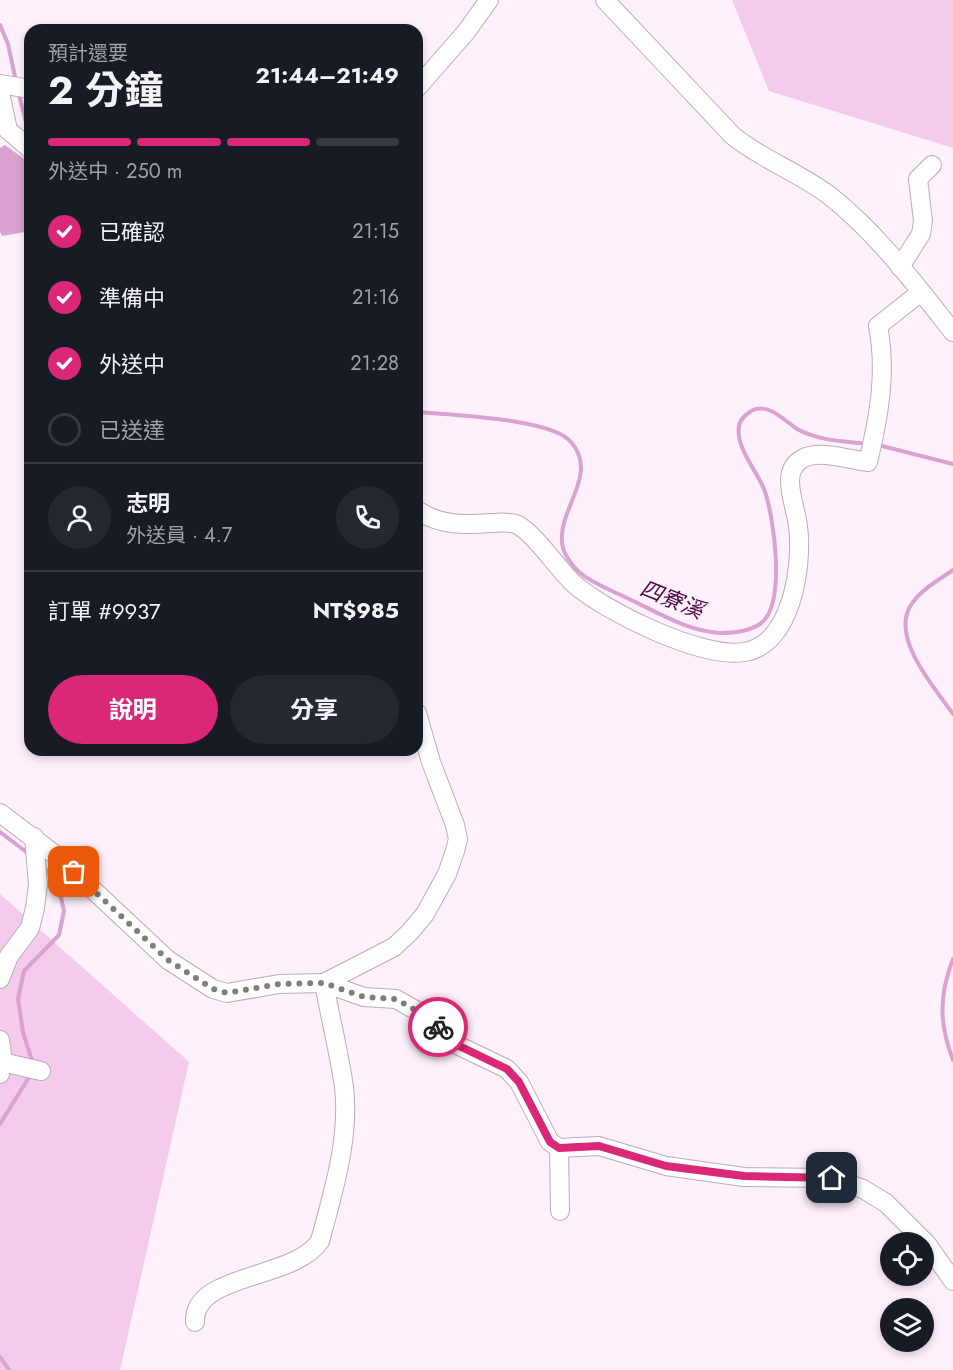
<!DOCTYPE html>
<html lang="zh-TW">
<meta charset="utf-8">
<style>
body{margin:0;font-family:Jost,"Noto Sans TC",sans-serif;background:#242831;color:#f1f3f6;height:100vh;display:flex;flex-direction:column;font-size:22px;white-space:nowrap}
*{box-sizing:border-box;margin:0}
p{font-size:20px;color:#9ea1a6}
.icon{flex:none;width:33px;height:33px;fill:none;stroke:currentColor;stroke-width:2;stroke-linecap:round;stroke-linejoin:round}
.map{position:relative;flex:1;overflow:hidden}
.side{position:absolute;left:24px;top:24px;width:399px;height:732px;display:flex;flex-direction:column;background:#171b24;border-radius:18px;box-shadow:0 3px 9px #0003}
.side>*{flex:none}
.buttons{position:absolute;left:880px;top:1232px;display:grid;gap:12px}
.buttons a{display:grid;place-items:center;width:54px;height:54px;border-radius:50%;background:#171b24;box-shadow:0 3px 9px #0003;font-size:30px}
.pin{position:absolute;display:grid;place-items:center;width:51px;height:51px;color:#fff;margin:-26px;border-radius:12px;box-shadow:0 3px 9px #0006}
.courier{position:absolute;display:grid;place-items:center;width:60px;height:60px;margin:-30px;border:4px solid #db2777;border-radius:50%;background:#fff;color:#222;box-shadow:0 2px 8px #0007}
.head em{font-style:normal;font-weight:700}
.head div{display:flex;flex-direction:column-reverse}
.head{display:flex;align-items:center;justify-content:space-between;height:102px;padding:0 24px}
h1{font-size:39px;font-weight:700;line-height:45px}
.bar{display:grid;grid-template-columns:repeat(4,1fr);gap:9px 6px;align-content:center;height:72px;padding:0 24px}
.bar i{height:8px;border-radius:4px;background:#363941}
.bar .active{background:#db2777}
.bar p{grid-column:span 4}
.line{display:flex;align-items:center;gap:15px;padding:0 24px;border-top:2px solid #363941}
.line div{flex:1}
.round{display:grid;place-items:center;flex:none;width:63px;height:63px;border-radius:32px;background:#242831}
ol{padding:0 24px;list-style:none}
li{display:flex;align-items:center;gap:18px;height:66px}
li p{margin-inline-start:auto}
li .icon{padding:6px;border-radius:50%;background:#db2777;color:#fff;stroke-width:4}
li:last-child{color:#9ea1a6}
li i{width:33px;height:33px;border:3px solid #363941;border-radius:50%}
.button{display:flex;gap:12px;margin-top:auto;padding:12px 24px}
.button a{flex:1;height:69px;border-radius:36px;background:#db2777;color:#fff;font-size:24px;font-weight:700;line-height:69px;text-align:center}
.button a+a{background:#242831;color:#f1f3f6}
.map>svg:first-child{display:block}
.green{fill:#f4cbec}
.water{fill:#daa2d0}
.lines{fill:none;stroke-linecap:round;stroke-linejoin:round}
.stream{stroke:#daa2d0;stroke-width:4}
.minor-casing{stroke:#b9acb7;stroke-width:20}
.minor{stroke:#fff;stroke-width:18}
.done{stroke:#837b81;stroke-width:6;stroke-dasharray:0 10.8}
.route{stroke:#db2777;stroke-width:8}
.labels{text-anchor:middle;dominant-baseline:central;stroke-width:4.5;stroke-linejoin:round;paint-order:stroke}
.water-label{font-size:22px;font-style:italic;fill:#4c0945;stroke:#fff1fc}
</style>
<div class="map">
<svg width="953" height="1370" viewBox="0 0 953 1370">
<rect width="100%" height="100%" fill="#fff1fc"/>
<!-- green -->
<g class="green">
<path d="M732,0H953V148L769,91Z"/>
<path d="M0,894L189,1062L120,1370H0Z"/>
</g>
<!-- water -->
<path class="water" d="M5,145L30,163V235L25,232L2,236L0,232V148Z"/>
<g class="lines">
<!-- stream -->
<g class="stream">
<path d="M0,25L8,44L16,81"/>
<path d="M18,91L26,122L30,127"/>
<path d="M417,412C449,415 551,418 571,442C599,474 559,508 562,541C562,553 571,564 579,572C593,584 611,590 627,598C657,612 687,631 720,633C733,633 748,632 760,624C787,605 774,516 764,489C757,471 735,447 739,426C740,419 747,413 753,410C769,403 785,421 797,429C819,441 844,441 868,444"/>
<path d="M878,445L953,464"/>
<path d="M953,570C939,580 923,588 913,602C887,635 935,688 953,714"/>
<path d="M0,832L29,854"/>
<path d="M953,959C939,995 939,1024 953,1060"/>
<path d="M33,1064L23,1032L18,999L24,971L59,935L64,911L59,889L44,867"/>
<path d="M0,1124L31,1074"/>
<path d="M0,1357L9,1370"/>
</g>
<!-- minor casing -->
<g class="minor-casing">
<g id="minor">
<path d="M605,0L733,136C763,160 800,173 830,196C877,233 916,285 953,332"/>
<path d="M0,84L30,89"/>
<path d="M417,88L466,32L489,0"/>
<path d="M0,92L8,130L30,149"/>
<path d="M900,267L921,234L923,221L918,179L932,165"/>
<path d="M417,510C440,526 465,525 491,523C499,523 510,521 518,525C536,535 557,568 574,584C606,612 702,659 744,652C792,645 803,565 798,526C796,511 790,496 790,481C790,472 793,464 802,459C819,449 850,460 868,462C879,417 887,372 878,326L921,292"/>
<path d="M0,813L58,857L168,960L213,989L227,993L279,984L324,983L364,997L396,999L426,1016L453,1043L507,1069L519,1082L550,1142L559,1148L599,1146L666,1166L744,1177L832,1178L863,1189L886,1203L927,1244L953,1281"/>
<path d="M0,979L9,956L30,928L35,908L38,884L34,837"/>
<path d="M0,1040L2,1054L0,1074"/>
<path d="M2,1062L41,1071"/>
<path d="M559,1148L560,1211"/>
<path d="M195,1322C193,1273 294,1280 320,1241C333,1193 350,1138 344,1087C339,1052 330,1017 324,983L394,947L410,932L425,914L447,874L455,851L458,839L455,825L431,762L417,713"/>
</g>
</g>
<!-- minor -->
<use href="#minor" class="minor"/>
</g>
<g class="lines">
<!-- done -->
<path class="done" d="M74,872L168,960L213,989L227,993L279,984L324,983L364,997L396,999L426,1016L438,1027"/>
<!-- route -->
<path class="route" d="M438,1027L453,1043L507,1069L519,1082L550,1142L559,1148L599,1146L666,1166L744,1176L832,1178"/>
</g>
<g class="labels">
<!-- water labels -->
<g class="water-label">
<text transform="translate(672 599) rotate(22)">四寮溪</text>
</g>
</g>
</svg>
<div class="buttons">
<a><svg class="icon" aria-label="locate" viewBox="0 0 24 24"><circle cx="12" cy="12" r="6"/><path d="M12 2v4M12 18v4M2 12h4M18 12h4"/></svg></a>
<a><svg class="icon" aria-label="layers" viewBox="0 0 24 24"><path d="M12 4l9 5-9 5-9-5zM3 14l9 5 9-5"/></svg></a>
</div>
<div class="pin" style="left:74px;top:872px;background:#ea580c"><svg class="icon" aria-label="bag" viewBox="0 0 24 24"><path d="M5 8h14l-1 12H6zM9 8a3 3 0 0 1 6 0"/></svg></div>
<div class="pin" style="left:832px;top:1178px;background:#1f2937"><svg class="icon" aria-label="home" viewBox="0 0 24 24"><path d="M3 11l9-7 9 7M6 9v11h12V9"/></svg></div>
<div class="courier" style="left:438px;top:1027px"><svg class="icon" aria-label="bike" viewBox="0 0 24 24"><circle cx="6" cy="16" r="4"/><circle cx="18" cy="16" r="4"/><path d="M6 16l4-8h5l3 8M10 8l3 8H6M13 5h3"/></svg></div>
<section class="side">
<div class="head"><div><h1>2 分鐘</h1><p>預計還要</p></div><em>21:44–21:49</em></div>
<div class="bar"><i class="active"></i><i class="active"></i><i class="active"></i><i></i><p>外送中 · 250 m</p></div>
<ol>
<li><svg class="icon" aria-label="check" viewBox="0 0 24 24"><path d="M5 12l5 5 9-10"/></svg>已確認<p>21:15</p></li>
<li><svg class="icon" aria-label="check" viewBox="0 0 24 24"><path d="M5 12l5 5 9-10"/></svg>準備中<p>21:16</p></li>
<li><svg class="icon" aria-label="check" viewBox="0 0 24 24"><path d="M5 12l5 5 9-10"/></svg>外送中<p>21:28</p></li>
<li><i></i>已送達</li>
</ol>
<div class="line" style="height:108px"><a class="round"><svg class="icon" aria-label="person" viewBox="0 0 24 24"><circle cx="12" cy="8" r="4"/><path d="M4 21q1-7 8-7t8 7"/></svg></a><div><b>志明</b><p>外送員 · 4.7</p></div><a class="round"><svg class="icon" aria-label="phone" viewBox="0 0 24 24"><path d="M5 4h4l2 5-3 2q2 4 5 5l2-3 5 2v4C11 20 4 13 5 4z"/></svg></a></div>
<div class="line" style="height:78px"><div>訂單 #9937</div><b>NT$985</b></div>
<div class="button"><a>說明</a><a>分享</a></div>
</section>
</div>
